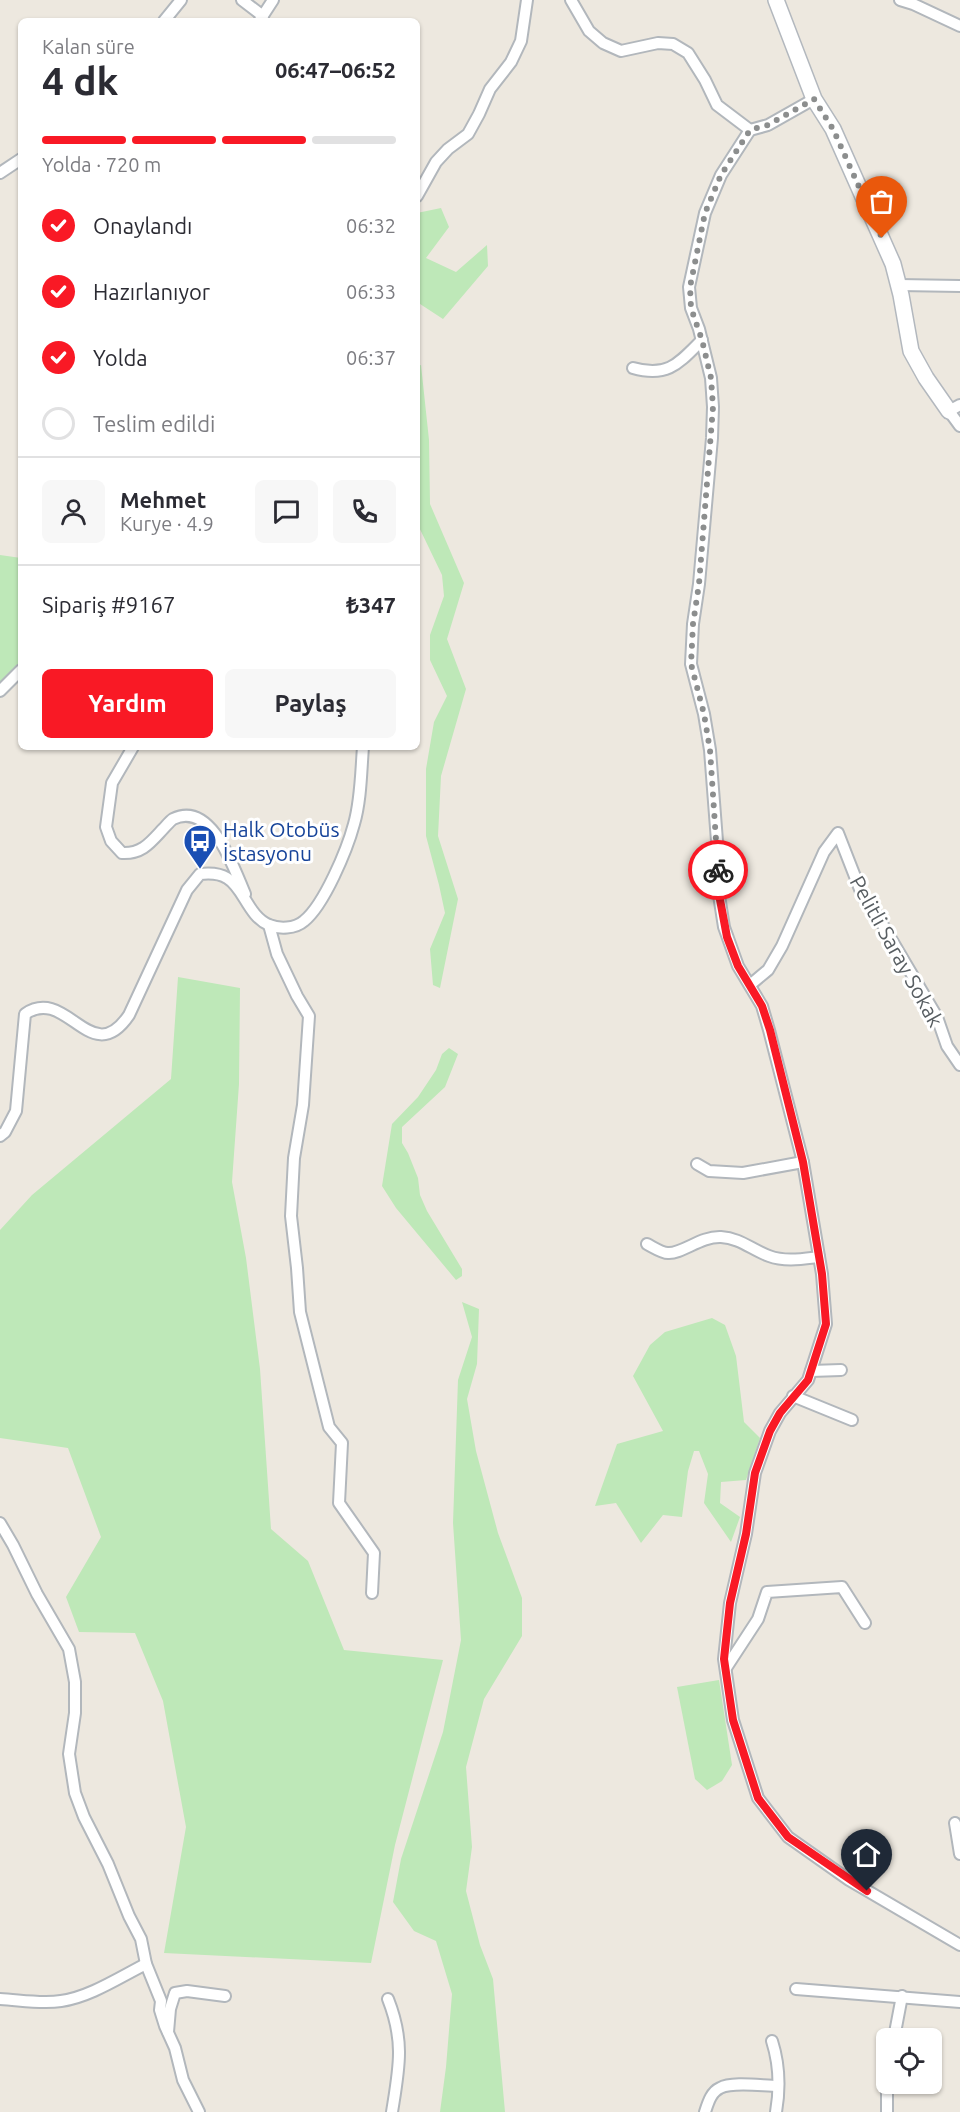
<!DOCTYPE html>
<html lang="tr">
<meta charset="utf-8">
<style>
body{margin:0;font-family:Ubuntu,sans-serif;background:#f7f7f7;color:#2b2b33;height:100vh;display:flex;flex-direction:column;font-size:22px;white-space:nowrap}
*{box-sizing:border-box;margin:0}
p{font-size:20px;color:#7c7c81}
.icon{flex:none;width:33px;height:33px;fill:none;stroke:currentColor;stroke-width:2;stroke-linecap:round;stroke-linejoin:round}
.map{position:relative;flex:1;overflow:hidden}
.sheet{position:absolute;left:18px;top:18px;width:402px;height:732px;display:flex;flex-direction:column;background:#fff;border-radius:9px;box-shadow:0 2px 4px #0004}
.sheet>*{flex:none}
.tools{position:absolute;left:876px;top:2028px;display:grid;gap:12px}
.tools a{display:grid;place-items:center;width:66px;height:66px;border-radius:9px;background:#fff;box-shadow:0 2px 4px #0004;font-size:30px}
.pin{position:absolute;display:grid;place-items:center;width:51px;height:51px;color:#fff;margin:-62px -26px;border-radius:50% 50% 50% 0;rotate:-45deg;box-shadow:0 0 6px #0007}
.pin .icon{rotate:45deg}
.courier{position:absolute;display:grid;place-items:center;width:60px;height:60px;margin:-30px;border:4px solid #f91925;border-radius:50%;background:#fff;color:#222;box-shadow:0 2px 8px #0007}
.summary em{font-style:normal;font-weight:700}
.summary div{display:flex;flex-direction:column-reverse}
.summary{display:flex;align-items:center;justify-content:space-between;height:102px;padding:0 24px}
h1{font-size:39px;font-weight:700;line-height:45px}
.bar{display:grid;grid-template-columns:repeat(4,1fr);gap:9px 6px;align-content:center;height:72px;padding:0 24px}
.bar i{height:8px;border-radius:4px;background:#e1e1e2}
.bar .on{background:#f91925}
.bar p{grid-column:span 4}
.line{display:flex;align-items:center;gap:15px;padding:0 24px;border-top:2px solid #e1e1e2}
.line div{flex:1}
.round{display:grid;place-items:center;flex:none;width:63px;height:63px;border-radius:9px;background:#f7f7f7}
ol{padding:0 24px;list-style:none}
li{display:flex;align-items:center;gap:18px;height:66px}
li p{margin-inline-start:auto}
li .icon{padding:6px;border-radius:50%;background:#f91925;color:#fff;stroke-width:4}
li:last-child{color:#7c7c81}
li i{width:33px;height:33px;border:3px solid #e1e1e2;border-radius:50%}
.cta{display:flex;gap:12px;margin-top:auto;padding:12px 24px}
.cta a{flex:1;height:69px;border-radius:9px;background:#f91925;color:#fff;font-size:24px;font-weight:700;line-height:69px;text-align:center}
.cta a+a{background:#f7f7f7;color:#2b2b33}
.map>svg:first-child{display:block}
.green{fill:#bee8b8}
.lines{fill:none;stroke-linecap:round;stroke-linejoin:round}
.street-casing{stroke:#b2b7bc;stroke-width:14}
.secondary-casing{stroke:#b3b8be;stroke-width:18}
.street{stroke:#fff;stroke-width:10}
.secondary{stroke:#fff;stroke-width:15}
.done{stroke:#8c8e8e;stroke-width:6;stroke-dasharray:0 10.8}
.route{stroke:#f91925;stroke-width:8}
.labels{text-anchor:middle;dominant-baseline:central;stroke-width:6;stroke-linejoin:round;paint-order:stroke}
.transit-label{font-size:21px;fill:#164399;stroke:#fff;text-anchor:start}
.street-label{font-size:21px;fill:#585e62;stroke:#fff}
</style>
<div class="map">
<svg width="960" height="2112" viewBox="0 0 960 2112">
<rect width="100%" height="100%" fill="#ede8df"/>
<!-- green -->
<g class="green">
<path d="M441,208L449,227L426,258L456,272L487,245L488,266L443,319L417,302V213Z"/>
<path d="M421,365L429,440L430,504L464,583L447,639L466,689L441,776L438,836L458,899L440,988L433,985L430,949L445,913L439,885L426,836V769L434,722L447,696L430,660V635L444,596L442,575L417,523V366Z"/>
<path d="M0,555L21,558V663L0,683Z"/>
<path d="M178,977L240,988L239,1084L232,1182L246,1258L260,1369L271,1529L308,1561L344,1650L443,1660L395,1845L371,1963L164,1953L186,1827L163,1701L135,1633L79,1632L66,1597L101,1537L68,1448L0,1438V1230L32,1195L171,1079Z"/>
<path d="M449,1048L458,1054L445,1087L402,1127V1143L408,1153L418,1178L420,1195L427,1211L462,1269V1276L456,1280L396,1208L382,1186L392,1124L418,1097L436,1070L442,1054Z"/>
<path d="M462,1302L479,1309L477,1364L467,1399L476,1451L498,1533L522,1598V1636L484,1699L466,1767L472,1847L466,1891L480,1945L493,1979L505,2112H440L446,2067L452,1994L436,1941L414,1931L393,1902L401,1859L443,1732L461,1640L453,1523L458,1380L472,1337Z"/>
<path d="M712,1318L725,1325L736,1356L744,1422L760,1438L746,1480L721,1482L720,1503L740,1517L731,1542L704,1503L708,1474L699,1451H694L688,1471L682,1517L663,1515L641,1543L616,1503L595,1506L617,1444L663,1431L633,1376L650,1345L665,1332Z"/>
<path d="M719,1680L732,1765L722,1781L707,1790L695,1779L677,1687Z"/>
</g>
<g class="lines">
<!-- street casing -->
<g class="street-casing">
<g id="street">
<path d="M242,0L263,16"/>
<path d="M571,0L589,31L603,43L621,51L658,43L673,44L688,53L705,80L717,105L750,130"/>
<path d="M900,0L913,4L960,26"/>
<path d="M260,20L273,0"/>
<path d="M164,21L181,0"/>
<path d="M750,130L721,175L705,213L689,287L691,308L699,329L711,378L713,407L712,438L699,584L693,624L691,664L704,714L710,750L717,841L718,889L724,927L738,966L762,1006L769,1030L803,1162L822,1274L826,1324L808,1380L780,1413L770,1431L755,1473L746,1534L730,1603L724,1659L733,1720L758,1798L788,1837L849,1880L960,1945"/>
<path d="M750,130L768,125L814,99"/>
<path d="M0,173L21,159"/>
<path d="M417,196L436,162L448,149L468,134L479,114L490,89L511,62L521,41L527,0"/>
<path d="M899,285L960,286"/>
<path d="M633,368C668,378 679,363 702,340"/>
<path d="M960,405L949,411L960,426"/>
<path d="M0,691L21,670"/>
<path d="M133,747L112,783L106,827L111,841L122,853C142,854 150,843 163,829C166,826 170,821 173,819C212,800 234,869 245,894"/>
<path d="M269,925L277,954L297,996L309,1016L303,1105L294,1158L291,1216L297,1268L300,1312L329,1427L342,1443L339,1503L374,1553L372,1593"/>
<path d="M750,985L768,970L782,946L824,852L838,833L863,897L874,910L937,1017L947,1046L960,1065"/>
<path d="M0,1136L5,1132L16,1111L25,1014C67,985 91,1071 129,1015L187,890L200,874C209,873 219,873 227,878C244,888 248,916 269,925C279,929 295,929 304,921C324,905 347,850 354,824C361,800 361,772 363,747"/>
<path d="M697,1164L709,1171L743,1173L803,1162"/>
<path d="M647,1244C653,1247 662,1253 668,1253C682,1254 701,1236 721,1237C740,1238 752,1250 769,1256C785,1262 802,1259 819,1257"/>
<path d="M811,1371L841,1370"/>
<path d="M793,1396L852,1420"/>
<path d="M0,1523L13,1545L37,1594L69,1649L75,1682V1713L69,1754L75,1793L84,1817L108,1864L129,1916L141,1939L146,1964L161,2001L160,2010L165,2026L175,2048L183,2080L199,2112"/>
<path d="M726,1668L758,1619L767,1592L842,1587L865,1623"/>
<path d="M955,1823L960,1854"/>
<path d="M796,1989L960,2002"/>
<path d="M0,1999C20,2000 41,2004 61,2001C90,1997 120,1977 146,1964"/>
<path d="M388,1999C405,2042 399,2068 392,2112"/>
<path d="M168,2032L170,2009L175,1993L187,1991L225,1996"/>
<path d="M894,2038L902,1996"/>
<path d="M772,2041C779,2063 780,2089 776,2112"/>
<path d="M705,2112C708,2103 711,2092 720,2088C732,2081 763,2086 778,2086"/>
<path d="M887,2112V2084"/>
</g>
</g>
<!-- secondary casing -->
<g class="secondary-casing">
<path id="secondary" d="M776,0L814,99L833,129L893,264L901,295L911,351L926,378L949,411"/>
</g>
<!-- street -->
<use href="#street" class="street"/>
<!-- secondary -->
<use href="#secondary" class="secondary"/>
</g>
<g class="lines">
<!-- done -->
<path class="done" d="M718,870L710,750L704,714L691,664L693,624L699,584L713,407L711,378L702,340L691,308L690,287L705,213L721,175L750,130L768,125L814,99L833,129L882,238"/>
<!-- route -->
<path class="route" d="M718,870V889L727,937L738,966L762,1006L770,1030L803,1162L822,1274L826,1324L808,1380L780,1413L770,1431L755,1473L746,1534L730,1603L724,1659L733,1720L758,1798L788,1837L867,1891"/>
</g>
<!-- icons -->
<defs>
<g id="bus-pin" transform="scale(1.725)"><path d="M0 17L-7.5 6A9.5 9.5 0 1 1 7.5 6Z" fill="#1a4fb4" stroke="#fff"/><path d="M-5-6H5V4H4V6H2V4H-2V6H-4V4H-5ZM-3.5-4V0h7V-4ZM-3.5 1.2v1.5H-2V1.2ZM2 1.2v1.5H3.5V1.2Z" fill="#fff"/></g>
</defs>
<g fill-rule="evenodd">
<use href="#bus-pin" x="200" y="841"/>
</g>
<g class="labels">
<!-- transit labels -->
<g class="transit-label">
<text x="223" y="829">Halk Otobüs<tspan x="223" dy="24">İstasyonu</tspan></text>
</g>
<!-- street labels -->
<g class="street-label">
<text transform="translate(897 951) rotate(61)">Pelitli Saray Sokak</text>
</g>
</g>
</svg>
<div class="tools">
<a><svg class="icon" aria-label="locate" viewBox="0 0 24 24"><circle cx="12" cy="12" r="6"/><path d="M12 2v4M12 18v4M2 12h4M18 12h4"/></svg></a>
</div>
<div class="pin" style="left:882px;top:238px;background:#ea580c"><svg class="icon" aria-label="bag" viewBox="0 0 24 24"><path d="M5 8h14l-1 12H6zM9 8a3 3 0 0 1 6 0"/></svg></div>
<div class="pin" style="left:867px;top:1891px;background:#1f2937"><svg class="icon" aria-label="home" viewBox="0 0 24 24"><path d="M3 11l9-7 9 7M6 9v11h12V9"/></svg></div>
<div class="courier" style="left:718px;top:870px"><svg class="icon" aria-label="bike" viewBox="0 0 24 24"><circle cx="6" cy="16" r="4"/><circle cx="18" cy="16" r="4"/><path d="M6 16l4-8h5l3 8M10 8l3 8H6M13 5h3"/></svg></div>
<section class="sheet">
<div class="summary"><div><h1>4 dk</h1><p>Kalan süre</p></div><em>06:47–06:52</em></div>
<div class="bar"><i class="on"></i><i class="on"></i><i class="on"></i><i></i><p>Yolda · 720 m</p></div>
<ol>
<li><svg class="icon" aria-label="check" viewBox="0 0 24 24"><path d="M5 12l5 5 9-10"/></svg>Onaylandı<p>06:32</p></li>
<li><svg class="icon" aria-label="check" viewBox="0 0 24 24"><path d="M5 12l5 5 9-10"/></svg>Hazırlanıyor<p>06:33</p></li>
<li><svg class="icon" aria-label="check" viewBox="0 0 24 24"><path d="M5 12l5 5 9-10"/></svg>Yolda<p>06:37</p></li>
<li><i></i>Teslim edildi</li>
</ol>
<div class="line" style="height:108px"><a class="round"><svg class="icon" aria-label="person" viewBox="0 0 24 24"><circle cx="12" cy="8" r="4"/><path d="M4 21q1-7 8-7t8 7"/></svg></a><div><b>Mehmet</b><p>Kurye · 4.9</p></div><a class="round"><svg class="icon" aria-label="chat" viewBox="0 0 24 24"><path d="M4 5h16v11H9l-5 4z"/></svg></a><a class="round"><svg class="icon" aria-label="phone" viewBox="0 0 24 24"><path d="M5 4h4l2 5-3 2q2 4 5 5l2-3 5 2v4C11 20 4 13 5 4z"/></svg></a></div>
<div class="line" style="height:78px"><div>Sipariş #9167</div><b>₺347</b></div>
<div class="cta"><a>Yardım</a><a>Paylaş</a></div>
</section>
</div>
